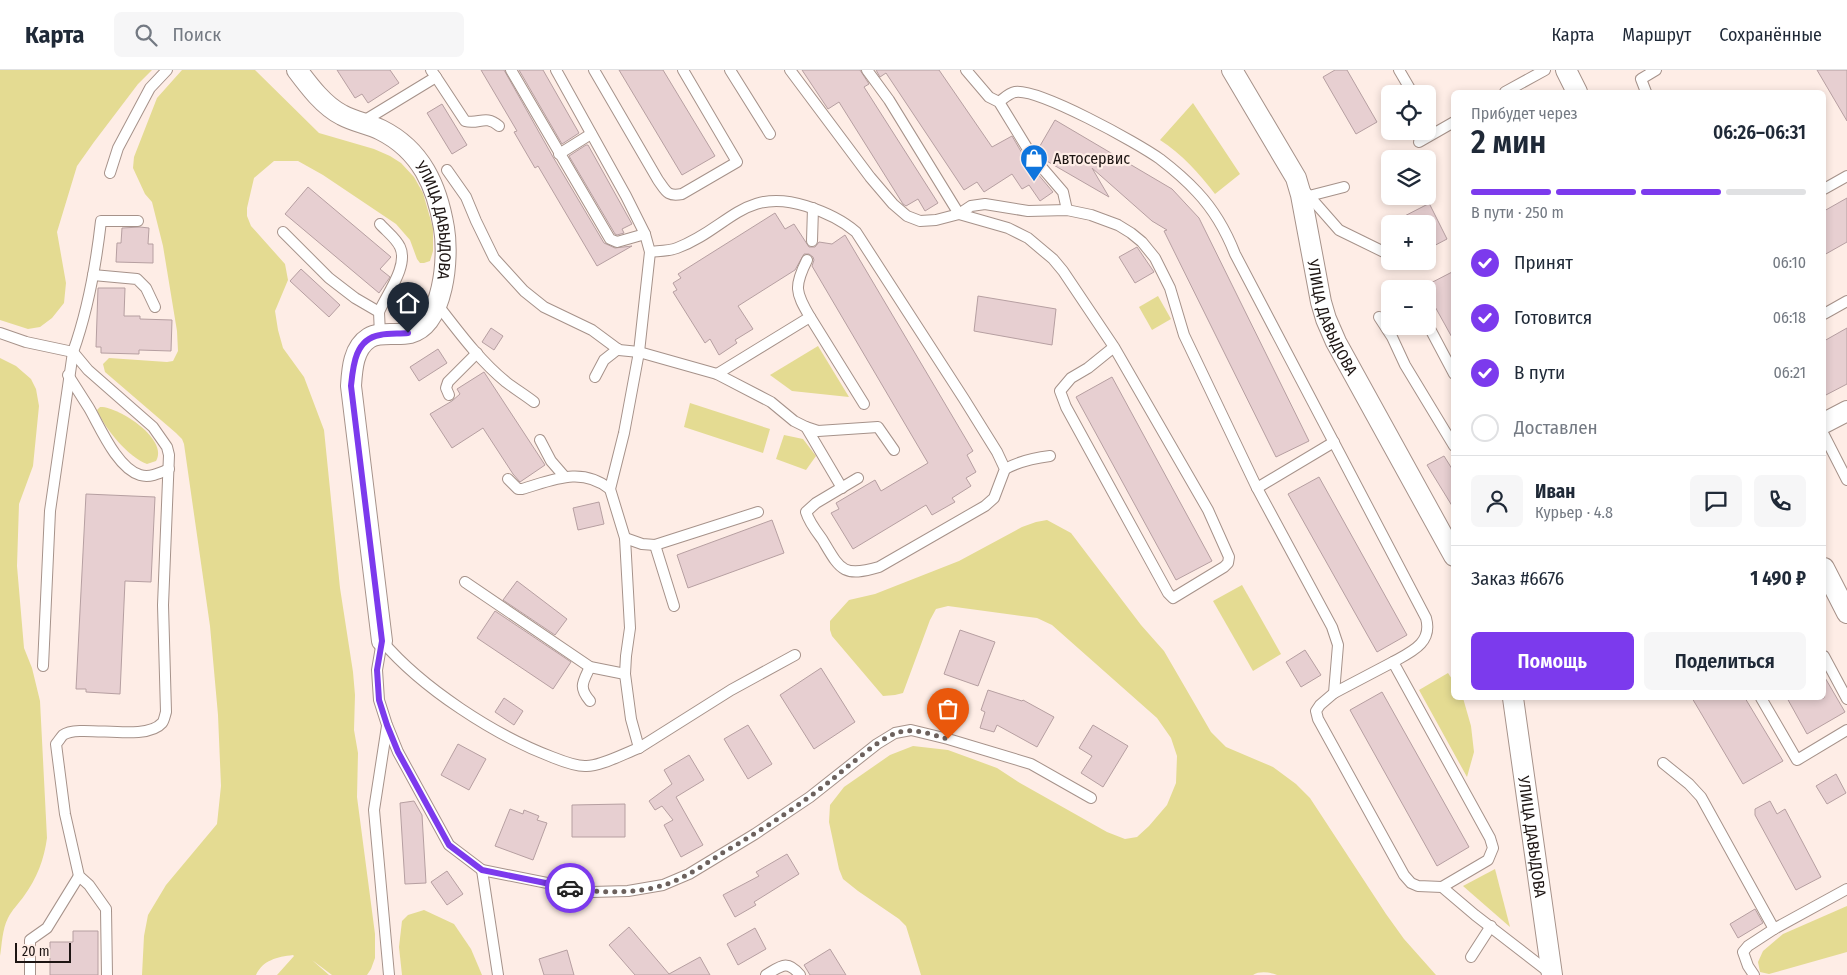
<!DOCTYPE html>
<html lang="ru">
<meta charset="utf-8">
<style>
body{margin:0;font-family:"Fira Sans Condensed",sans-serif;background:#f6f6f7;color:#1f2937;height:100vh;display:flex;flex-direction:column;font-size:19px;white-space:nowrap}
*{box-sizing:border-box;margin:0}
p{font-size:16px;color:#747a83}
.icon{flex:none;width:28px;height:28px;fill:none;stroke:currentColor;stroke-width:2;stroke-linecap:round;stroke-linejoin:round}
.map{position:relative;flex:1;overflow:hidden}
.details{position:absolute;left:1451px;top:20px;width:375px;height:610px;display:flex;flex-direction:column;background:#fff;border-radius:8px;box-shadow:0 2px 8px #0003}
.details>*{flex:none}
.fabs{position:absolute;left:1381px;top:15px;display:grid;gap:10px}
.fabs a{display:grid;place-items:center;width:55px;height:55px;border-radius:8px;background:#fff;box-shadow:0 2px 8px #0003;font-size:25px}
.scale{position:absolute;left:15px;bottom:12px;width:56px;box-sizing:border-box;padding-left:5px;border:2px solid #1d1513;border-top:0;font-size:14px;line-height:18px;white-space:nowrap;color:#1d1513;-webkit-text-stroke:4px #feede6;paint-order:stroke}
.pin{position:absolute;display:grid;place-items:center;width:42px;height:42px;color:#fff;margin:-51px -21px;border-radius:50% 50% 50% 0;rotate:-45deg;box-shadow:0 0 5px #0007}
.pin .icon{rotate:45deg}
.courier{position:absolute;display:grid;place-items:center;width:50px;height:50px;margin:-25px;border:4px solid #7c3aed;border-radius:50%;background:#fff;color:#222;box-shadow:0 1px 6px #0007}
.summary em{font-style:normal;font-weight:600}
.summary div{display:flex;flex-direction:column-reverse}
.summary{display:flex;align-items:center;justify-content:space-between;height:85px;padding:0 20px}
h1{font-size:32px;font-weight:600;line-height:38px}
.bar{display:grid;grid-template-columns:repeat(4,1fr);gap:8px 5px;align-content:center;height:60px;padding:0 20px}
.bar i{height:6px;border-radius:4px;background:#e0e1e3}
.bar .on{background:#7c3aed}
.bar p{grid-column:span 4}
.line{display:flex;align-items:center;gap:12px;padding:0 20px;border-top:1px solid #e0e1e3}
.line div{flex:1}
.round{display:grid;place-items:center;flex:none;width:52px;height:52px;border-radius:8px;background:#f6f6f7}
ol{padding:0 20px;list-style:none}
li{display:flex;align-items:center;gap:15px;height:55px}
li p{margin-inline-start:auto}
li .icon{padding:5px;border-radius:50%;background:#7c3aed;color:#fff;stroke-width:4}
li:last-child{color:#747a83}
li i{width:28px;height:28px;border:2px solid #e0e1e3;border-radius:50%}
.action{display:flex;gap:10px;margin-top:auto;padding:10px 20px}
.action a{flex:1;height:58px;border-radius:8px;background:#7c3aed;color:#fff;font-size:20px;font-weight:600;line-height:58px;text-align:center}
.action a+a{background:#f6f6f7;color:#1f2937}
header{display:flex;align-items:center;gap:30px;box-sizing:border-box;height:70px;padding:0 25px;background:#fff;border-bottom:1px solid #e0e1e3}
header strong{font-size:24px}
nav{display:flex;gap:28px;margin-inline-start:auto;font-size:18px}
.search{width:350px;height:45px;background:#f6f6f7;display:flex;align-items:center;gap:12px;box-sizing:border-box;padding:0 18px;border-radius:8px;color:#747a83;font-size:19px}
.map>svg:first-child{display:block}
.green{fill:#e4db92}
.building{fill:#e7cfd1;stroke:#b69fa1}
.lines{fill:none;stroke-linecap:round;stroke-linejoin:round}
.lane-casing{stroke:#a6928a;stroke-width:12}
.street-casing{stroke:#a6928a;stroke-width:22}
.lane{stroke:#fff;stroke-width:10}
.street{stroke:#fff;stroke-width:20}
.done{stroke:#6c615d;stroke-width:5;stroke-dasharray:0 9}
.route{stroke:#7c3aed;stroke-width:6}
.labels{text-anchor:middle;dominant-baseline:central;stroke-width:4.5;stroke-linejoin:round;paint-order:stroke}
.poi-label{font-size:16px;fill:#1d1513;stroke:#feede6;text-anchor:start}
.street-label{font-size:16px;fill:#1d1513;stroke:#feede6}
</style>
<header>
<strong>Карта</strong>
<div class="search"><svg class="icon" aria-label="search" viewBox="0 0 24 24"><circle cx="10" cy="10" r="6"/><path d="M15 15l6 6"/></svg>Поиск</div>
<nav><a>Карта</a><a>Маршрут</a><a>Сохранённые</a></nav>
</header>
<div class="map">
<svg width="1847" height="905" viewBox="0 0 1847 905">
<rect width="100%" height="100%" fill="#feede6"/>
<!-- green -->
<g class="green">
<path d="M0,0H152L138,14L94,72L77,96L57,162L66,213L64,233L52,248L40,257L28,259L0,250Z"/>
<path d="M182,0H255L319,63L374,79L390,86L401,93L414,107L423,123L433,158V181L430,191L424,193H420L417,189L410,170L396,154L323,105L298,91H274L254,108L247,138V146L251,156L285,194L288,210L275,241L278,260L283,278L304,307L324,360L340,518L353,602L355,625L354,660L358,683L357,727L375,864V888L371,899L367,905H332L312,890L329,905H277L294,886L293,885C277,887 263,890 256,905H142L144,866L148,845L166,815L217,754L221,716L218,645L210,556L184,374L182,369L176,363L105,302L103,294L109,288L167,292L173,291L178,281L177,261L163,176L152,132L145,124L133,98L134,87L157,28Z"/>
<path d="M1193,33L1240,104L1215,124C1199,103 1182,84 1160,70Z"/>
<path d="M1158,226L1171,249L1152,260L1139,237Z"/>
<path d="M818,276L849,327L792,321L770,305Z"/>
<path d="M0,288L16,296L31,309L36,319L39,336L33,396L19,434L17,496L24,578L32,598L40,631L47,768C44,790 37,808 24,826C19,833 12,840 8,848C2,860 2,874 0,886Z"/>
<path d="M690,333L770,359L763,383L684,357Z"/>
<path d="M100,337C118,336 169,369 156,391L147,394C128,387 105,359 97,340Z"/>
<path d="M784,365L803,369L816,386L806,400L776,389Z"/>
<path d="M1047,450L1071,463L1141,555L1164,581L1211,662L1226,677L1273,697L1296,714L1310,728L1386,844L1404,869L1436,905H1277C1270,902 1259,901 1253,905H921L906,856L899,849L858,821L843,809L839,799L829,752L830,735L844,717L890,685L913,676L948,680L997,698L1020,713L1107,762L1125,769L1137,767L1149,756L1167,735L1176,713L1177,686L1171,668L1157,648L1052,555L1037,548L948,536L936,539L930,550L903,623L895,625L883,626L832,566L830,560V551L849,530L875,524L959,491L1022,457L1036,452Z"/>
<path d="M1242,515L1281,584L1253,601L1213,531Z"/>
<path d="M1448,603L1454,612V628H1463L1471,656L1474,682L1467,707L1419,620Z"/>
<path d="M1495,799L1510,857L1463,816Z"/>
<path d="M1847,836V882L1769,904L1760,902L1758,892L1763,881L1783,864Z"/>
<path d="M424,840L454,854L471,879L482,905H402L399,877L402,851L408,845Z"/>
</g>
<!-- building -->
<g class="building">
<path d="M337,0H390L399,13L368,33L362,24L355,28Z"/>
<path d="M481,0H504L553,87L604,173L615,178L632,176L597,196L538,96L535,98L514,62L517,61Z"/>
<path d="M519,0H543L579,63L562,74Z"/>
<path d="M619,0H663L715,86L682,105Z"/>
<path d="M802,0H860L869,14L864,17L938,133L925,141L918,129L906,136L903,134L839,32L828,39Z"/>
<path d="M876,0H939L992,77L1012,66L1026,90L1053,122L1040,131L1029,115L1022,119L1012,104L984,122L977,112L964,120L886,3L880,7Z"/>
<path d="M1335,0H1347L1377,52L1356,64L1323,7Z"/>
<path d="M1817,0H1847V51Z"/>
<path d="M442,34L467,75L452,84L427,43Z"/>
<path d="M1055,50L1172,119L1199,148L1309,371L1276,387L1164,161L1167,160L1152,151L1092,98L1109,127L1045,90L1037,81Z"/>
<path d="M586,75H588L632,154L622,159L624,163L617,165L615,164L569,86Z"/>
<path d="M308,117L391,187L380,199L390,207L379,223L285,144Z"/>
<path d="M1847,128V172L1824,185V141Z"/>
<path d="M1428,131L1447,169L1428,179V154H1389L1428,134Z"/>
<path d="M775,143L785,159L794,154L809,177H815L819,172L832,174L845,165L973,381L967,385L976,402L966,408L971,416L952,428L955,432L932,445L926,435L853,479L831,443L839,439L836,433L875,410L881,421L928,393L812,196L814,190L813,187L809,184H804L795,200L738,236L753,259L735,270L737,273L719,285L710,269L705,273L673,222L677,220L673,213L681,208L678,204Z"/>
<path d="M140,157L149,158L148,174H153V193L116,192L117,173H121L122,158Z"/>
<path d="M1137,177L1154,202L1135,213L1119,187Z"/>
<path d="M301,199L340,235L329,247L290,211Z"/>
<path d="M1454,201V271L1428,224V219L1423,217Z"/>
<path d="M98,218H125L124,246H140V249L172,250L171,281L139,280V284L101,283V277H96Z"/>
<path d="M978,226L1056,239L1052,275L974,261Z"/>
<path d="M491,258L503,266L494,280L482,272Z"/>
<path d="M1847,258V314L1824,326V271Z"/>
<path d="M438,279L447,293L419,311L410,297Z"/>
<path d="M484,302L545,395L520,412L513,404L483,358L452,378L430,344L452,331L460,324L457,319Z"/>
<path d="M1112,307L1212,491L1176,510L1076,327Z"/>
<path d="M1444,386L1454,402V439L1427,395Z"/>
<path d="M1319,407L1407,565L1377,582L1288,424Z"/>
<path d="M86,424L155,427L151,512L125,511L120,624L86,622V619H76Z"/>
<path d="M599,432L604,454L578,460L573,438Z"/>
<path d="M772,450L784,483L688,518L677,485Z"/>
<path d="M517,511L567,549L555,565L503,530Z"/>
<path d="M495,541L571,592L553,619L477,568Z"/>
<path d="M960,560L995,572L978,616L944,604Z"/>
<path d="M1305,580L1321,605L1301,617L1286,592Z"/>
<path d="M821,598L855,652L814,679L780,625Z"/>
<path d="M1824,606L1845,642L1807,664L1787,628H1824Z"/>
<path d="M988,620L1022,631L1023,630L1054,647L1037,677L997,655L994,662L980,658L985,642L981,640Z"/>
<path d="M1382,622L1469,777L1437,796L1350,640Z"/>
<path d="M504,628L523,641L514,655L495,642Z"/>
<path d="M1692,628H1745L1783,691L1743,714Z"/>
<path d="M748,655L772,694L748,709L724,669Z"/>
<path d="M1093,655L1128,676L1103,717L1081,703L1092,686L1079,678Z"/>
<path d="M458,674L486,689L469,720L441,705Z"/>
<path d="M689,685L704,710L676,727L703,775L681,787L664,755L673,750L662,736L655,740L649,731L672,714L664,700Z"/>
<path d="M1836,704L1846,723L1827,734L1816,716Z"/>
<path d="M414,731L422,745L426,813L405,814L400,733Z"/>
<path d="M1770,731L1777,744L1785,739L1821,807L1796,820L1755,745V739Z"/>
<path d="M625,734V767H572V735Z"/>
<path d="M510,739L523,744L524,740L539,746L537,750L547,753L533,790L495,776Z"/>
<path d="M787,784L799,804L754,832L756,835L735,847L723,825L759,806L756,802Z"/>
<path d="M447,801L463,824L447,835L431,812Z"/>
<path d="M1755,839L1763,853L1738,868L1730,854Z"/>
<path d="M629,857L669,904L700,887L710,905H635L609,875Z"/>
<path d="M755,858L766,879L738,895L727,874Z"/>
<path d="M73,861H98V905H50V872H73Z"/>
<path d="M830,879L846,905H810L804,895Z"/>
<path d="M567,880L574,905H544L539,889Z"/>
</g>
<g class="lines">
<!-- lane casing -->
<g class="lane-casing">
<g id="lane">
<path d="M511,0L610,169L617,172L645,164"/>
<path d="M594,0L658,110C666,121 667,127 682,124L737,92L683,0"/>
<path d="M730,0L770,64"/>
<path d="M790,0L870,107L893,134L907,146L920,151L936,150L959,144L971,136L985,134L1028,141L1067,140L1091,145L1118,155L1131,163L1142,172L1155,188L1170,218L1184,265L1257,418L1332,557L1338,575L1334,623L1320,635L1316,641L1318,649L1404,805L1411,813L1418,816L1442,817L1475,845L1550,903"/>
<path d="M867,0L889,30L959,144L1008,158L1028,168L1053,189L1063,201L1114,277L1208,440L1229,487L1228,493L1224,497L1173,528L1168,523L1162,512L1066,337L1060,321L1071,308L1088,298L1114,277"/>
<path d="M966,0L989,27L999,32L1032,86L1063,122L1067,140"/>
<path d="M1399,0L1413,24"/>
<path d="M436,7L465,51C479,55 485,44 499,56"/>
<path d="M1505,22L1545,0"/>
<path d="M1646,22L1641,9L1656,0"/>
<path d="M999,32C1003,29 1009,23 1015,22C1038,18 1138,73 1160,89C1173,99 1186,110 1197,122C1214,140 1226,161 1235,184L1426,548C1433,573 1411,582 1393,592L1490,768L1493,778L1488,790L1442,817"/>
<path d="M362,52L436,7L431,0"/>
<path d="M1419,72L1454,52"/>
<path d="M559,84L591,64"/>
<path d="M447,100L466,127L476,151L494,188L524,221L544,237L592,260L619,280L639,282L717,304L771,332L794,351L806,357L818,361L878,357L894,380"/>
<path d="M110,103L118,78L150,18L167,0"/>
<path d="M1303,119L1339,160L1390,185"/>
<path d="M1824,119L1847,106"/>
<path d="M1309,126L1344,117"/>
<path d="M283,162L329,208L355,228L379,242L380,265"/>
<path d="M812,171L813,138"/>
<path d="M650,182C658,181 669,181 677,178C728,159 744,116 806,136C825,142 841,149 856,162L964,329L997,382L1005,399L994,428L985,436L879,497C842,508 840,499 822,469C816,461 809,452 806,442L816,433L858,408"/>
<path d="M93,205L137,209L146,218L155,237"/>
<path d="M437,234C458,261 479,290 506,312C515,319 525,325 534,332"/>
<path d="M379,242C386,225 409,196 400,177C396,168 386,161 380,154"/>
<path d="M1824,244L1847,231"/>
<path d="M810,247L864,334"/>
<path d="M1379,247L1392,267L1405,295L1454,376"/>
<path d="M1428,255L1454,304"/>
<path d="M0,263L26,272L73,282L88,300L153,357L167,377L169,385L163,535L166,642C165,645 164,651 162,653C145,673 79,653 63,665C61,667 58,672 56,674L65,744L79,806L89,815L106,839L107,905"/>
<path d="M717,304L810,247C795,222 794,216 807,190"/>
<path d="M68,305C75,316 82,327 89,338C100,357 117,398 140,405C150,408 160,403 169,399"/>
<path d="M595,307L604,290L618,279"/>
<path d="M449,325L446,318L448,312L477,283"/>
<path d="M806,357L842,418"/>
<path d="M1824,365L1847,410"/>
<path d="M540,370L551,391L564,406"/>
<path d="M1005,399C1020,391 1033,388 1050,386"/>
<path d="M508,409L518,419H522C553,410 581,396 610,419"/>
<path d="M1257,418L1334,372"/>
<path d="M625,468L642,474L655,475L758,442"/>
<path d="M655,475L674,536"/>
<path d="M465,512L590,597L625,604"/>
<path d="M382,571C422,618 494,665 552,687C562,691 574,696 585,696C600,697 625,683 639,678L631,649L625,604L626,586L630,558L625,468L610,419L624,363L639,282L650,182L645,164L626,126L556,0"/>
<path d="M382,571L377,600L379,630L387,655L398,682L449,775L482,800L592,822L628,821L663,815L689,804L755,764L810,727L877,674L895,663L911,660L948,669L1031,694L1091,728"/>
<path d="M1824,586L1847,629"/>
<path d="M43,596L50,441L73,282C88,240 96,195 101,151H138"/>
<path d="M1334,623L1393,592"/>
<path d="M1761,628L1797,690L1847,660"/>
<path d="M590,631C578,617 583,612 590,597"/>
<path d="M387,656L374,740L389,905"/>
<path d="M639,678L731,620L795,585"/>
<path d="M1663,693L1689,714L1701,727L1774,859L1847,819"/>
<path d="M482,800L498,905"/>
<path d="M1471,887L1491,856"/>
<path d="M30,905V870L47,858L79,806"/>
<path d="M766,905C781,896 787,889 800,905"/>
<path d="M1754,905L1748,896L1743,882L1748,876L1774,859"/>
</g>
</g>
<!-- street casing -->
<g class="street-casing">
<g id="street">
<path id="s1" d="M297,0C309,16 324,36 342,45C355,52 369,54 381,60C421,80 437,116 444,158C449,187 444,254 410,263C397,266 380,261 369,268C353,278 352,300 351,316L382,571"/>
<path id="s2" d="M1232,0L1296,108L1301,125L1321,232L1326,249L1336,272L1454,486"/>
<path d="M1566,0L1577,22"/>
<path d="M1824,353L1847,341"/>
<path d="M1824,498L1847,543"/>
<path id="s3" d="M1513,628L1552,905"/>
</g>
</g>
<!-- lane -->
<use href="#lane" class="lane"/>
<!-- street -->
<use href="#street" class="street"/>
</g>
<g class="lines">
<!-- done -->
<path class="done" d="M570,818C598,823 636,824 664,815C686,808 705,794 724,782C760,761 796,738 829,712C844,700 880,668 896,663C914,657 932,665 948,669"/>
<!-- route -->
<path class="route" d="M408,263C399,264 389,263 380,265C355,269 353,296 351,316L382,571L377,600L379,630L387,655L398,682L449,775L482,800L570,818"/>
</g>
<!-- icons -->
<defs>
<g id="shop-pin" transform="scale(1.4375)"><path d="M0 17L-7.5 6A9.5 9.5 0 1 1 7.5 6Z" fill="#0f75dd" stroke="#feede6"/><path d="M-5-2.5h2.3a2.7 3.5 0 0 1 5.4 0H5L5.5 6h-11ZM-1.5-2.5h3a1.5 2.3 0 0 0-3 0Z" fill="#fff"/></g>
</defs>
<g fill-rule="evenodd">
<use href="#shop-pin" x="1034" y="88"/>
</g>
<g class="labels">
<!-- poi labels -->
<g class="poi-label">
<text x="1053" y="88">Автосервис</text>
</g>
<!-- street labels -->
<g class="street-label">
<text stroke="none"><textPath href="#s1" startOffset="218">УЛИЦА ДАВЫДОВА</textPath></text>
<text stroke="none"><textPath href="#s2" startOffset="270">УЛИЦА ДАВЫДОВА</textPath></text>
<text stroke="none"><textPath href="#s3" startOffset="140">УЛИЦА ДАВЫДОВА</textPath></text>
</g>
</g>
</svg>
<div class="fabs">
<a><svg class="icon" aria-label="locate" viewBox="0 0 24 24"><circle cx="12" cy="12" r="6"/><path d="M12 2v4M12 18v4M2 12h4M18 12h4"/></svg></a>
<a><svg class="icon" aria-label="layers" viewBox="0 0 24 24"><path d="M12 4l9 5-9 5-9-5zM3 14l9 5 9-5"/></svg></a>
<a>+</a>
<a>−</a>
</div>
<div class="scale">20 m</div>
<div class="pin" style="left:948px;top:669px;background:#ea580c"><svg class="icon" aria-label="bag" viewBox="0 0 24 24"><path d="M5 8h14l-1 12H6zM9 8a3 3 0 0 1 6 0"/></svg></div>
<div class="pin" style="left:408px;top:263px;background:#1f2937"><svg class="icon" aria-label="home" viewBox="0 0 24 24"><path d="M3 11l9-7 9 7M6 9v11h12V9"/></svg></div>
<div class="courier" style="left:570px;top:818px"><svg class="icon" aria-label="car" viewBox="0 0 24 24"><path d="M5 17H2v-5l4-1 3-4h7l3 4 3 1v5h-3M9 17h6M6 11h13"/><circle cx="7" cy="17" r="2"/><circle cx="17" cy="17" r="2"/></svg></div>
<section class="details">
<div class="summary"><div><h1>2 мин</h1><p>Прибудет через</p></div><em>06:26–06:31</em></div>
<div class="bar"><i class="on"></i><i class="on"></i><i class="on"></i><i></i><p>В пути · 250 m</p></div>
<ol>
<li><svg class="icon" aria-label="check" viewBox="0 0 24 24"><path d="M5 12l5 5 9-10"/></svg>Принят<p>06:10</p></li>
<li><svg class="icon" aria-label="check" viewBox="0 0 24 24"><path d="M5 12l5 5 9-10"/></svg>Готовится<p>06:18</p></li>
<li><svg class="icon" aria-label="check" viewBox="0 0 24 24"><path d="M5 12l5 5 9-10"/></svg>В пути<p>06:21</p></li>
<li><i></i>Доставлен</li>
</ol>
<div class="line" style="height:90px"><a class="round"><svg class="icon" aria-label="person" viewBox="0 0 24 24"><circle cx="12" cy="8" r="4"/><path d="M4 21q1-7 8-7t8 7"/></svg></a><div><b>Иван</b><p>Курьер · 4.8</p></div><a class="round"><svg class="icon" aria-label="chat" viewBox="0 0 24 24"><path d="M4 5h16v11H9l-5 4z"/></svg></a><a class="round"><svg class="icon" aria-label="phone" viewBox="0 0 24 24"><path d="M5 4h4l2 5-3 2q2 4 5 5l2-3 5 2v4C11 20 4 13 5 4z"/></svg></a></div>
<div class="line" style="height:65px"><div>Заказ #6676</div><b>1 490 ₽</b></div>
<div class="action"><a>Помощь</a><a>Поделиться</a></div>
</section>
</div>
